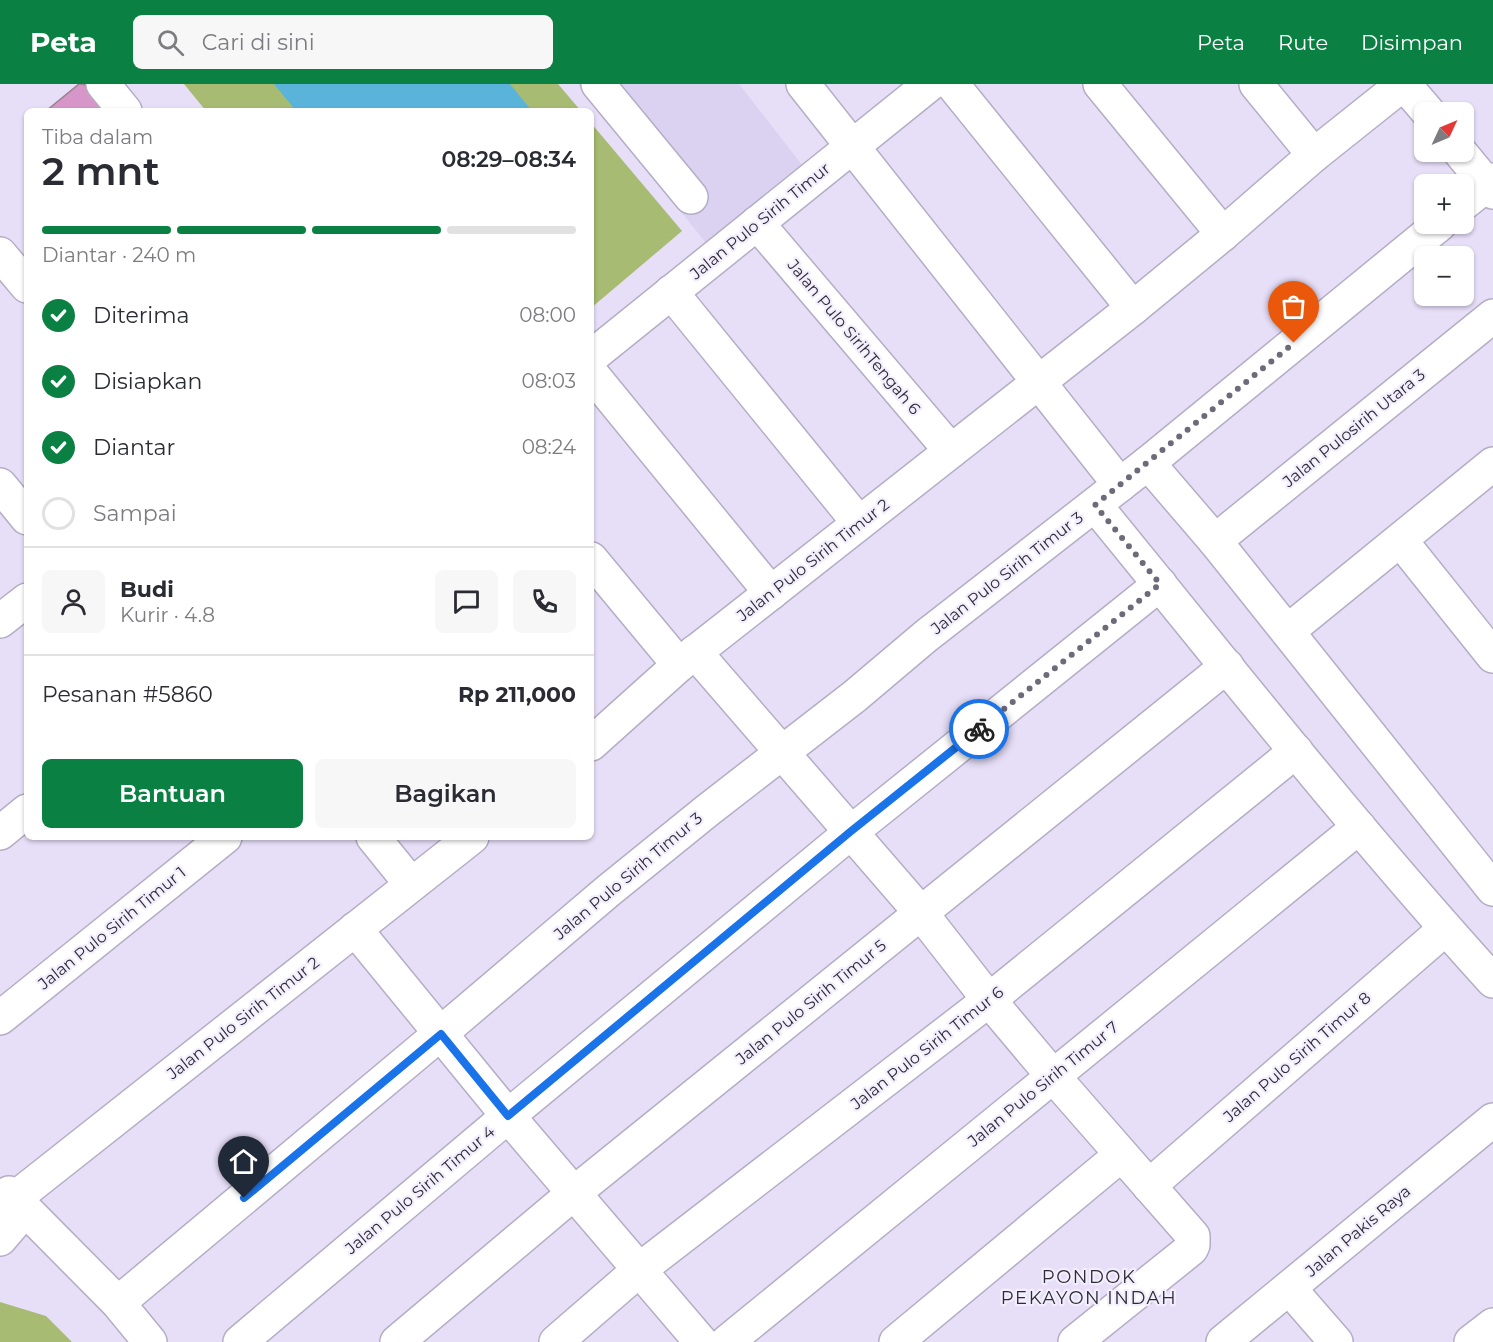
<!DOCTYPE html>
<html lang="id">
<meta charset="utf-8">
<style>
body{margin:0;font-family:Montserrat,sans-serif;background:#f7f7f7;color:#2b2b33;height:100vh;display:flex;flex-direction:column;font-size:22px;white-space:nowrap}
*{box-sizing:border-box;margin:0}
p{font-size:20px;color:#7c7c81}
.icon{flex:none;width:33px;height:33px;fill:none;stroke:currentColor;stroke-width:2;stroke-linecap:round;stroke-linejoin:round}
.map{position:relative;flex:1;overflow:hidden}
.details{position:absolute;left:24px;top:24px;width:570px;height:732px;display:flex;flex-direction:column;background:#fff;border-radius:9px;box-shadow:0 2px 4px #0004}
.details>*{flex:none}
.needle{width:39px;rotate:46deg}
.tools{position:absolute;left:1414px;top:18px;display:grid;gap:12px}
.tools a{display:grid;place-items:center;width:60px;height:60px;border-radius:9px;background:#fff;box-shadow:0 2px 4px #0004;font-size:30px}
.pin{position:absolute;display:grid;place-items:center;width:51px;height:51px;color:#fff;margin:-62px -26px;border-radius:50% 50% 50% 0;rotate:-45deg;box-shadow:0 0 6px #0007}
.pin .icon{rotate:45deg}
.courier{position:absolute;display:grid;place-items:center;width:60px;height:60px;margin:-30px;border:4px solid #1a73e8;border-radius:50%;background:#fff;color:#222;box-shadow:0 2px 8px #0007}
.summary em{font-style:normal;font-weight:600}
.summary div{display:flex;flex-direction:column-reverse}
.summary{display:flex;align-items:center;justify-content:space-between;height:102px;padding:0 18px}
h1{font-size:39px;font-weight:600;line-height:45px}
.bar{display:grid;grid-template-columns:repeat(4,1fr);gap:9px 6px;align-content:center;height:72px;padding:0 18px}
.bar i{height:8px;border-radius:4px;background:#e1e1e2}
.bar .selected{background:#0b8043}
.bar p{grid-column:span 4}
.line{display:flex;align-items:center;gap:15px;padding:0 18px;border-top:2px solid #e1e1e2}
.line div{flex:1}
.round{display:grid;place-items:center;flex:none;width:63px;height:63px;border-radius:9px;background:#f7f7f7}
ol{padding:0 18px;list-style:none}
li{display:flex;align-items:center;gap:18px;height:66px}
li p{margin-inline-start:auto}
li .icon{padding:6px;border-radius:50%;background:#0b8043;color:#fff;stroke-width:4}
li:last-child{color:#7c7c81}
li i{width:33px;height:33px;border:3px solid #e1e1e2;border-radius:50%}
.button{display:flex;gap:12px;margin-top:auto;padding:12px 18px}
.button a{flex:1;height:69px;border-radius:9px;background:#0b8043;color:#fff;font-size:24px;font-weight:600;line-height:69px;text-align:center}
.button a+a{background:#f7f7f7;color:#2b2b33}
header{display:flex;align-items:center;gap:36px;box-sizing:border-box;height:84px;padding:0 30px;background:#0b8043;color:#fff}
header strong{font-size:28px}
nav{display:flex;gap:33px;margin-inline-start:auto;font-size:21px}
.search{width:420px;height:54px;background:#f7f7f7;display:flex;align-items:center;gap:15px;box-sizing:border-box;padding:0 21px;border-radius:9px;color:#7c7c81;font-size:22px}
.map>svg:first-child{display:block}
.built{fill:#dbd2f1}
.green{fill:#a7bb73}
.water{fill:#5ab4d9}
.building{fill:#d796c8;stroke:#978191;stroke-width:1.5}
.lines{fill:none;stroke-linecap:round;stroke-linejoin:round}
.minor-casing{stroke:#b5adc5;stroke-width:36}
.minor{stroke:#fff;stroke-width:33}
.done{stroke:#6f6a79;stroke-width:6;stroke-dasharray:0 10.8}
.route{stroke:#1a73e8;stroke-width:8}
.labels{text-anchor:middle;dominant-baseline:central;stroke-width:4.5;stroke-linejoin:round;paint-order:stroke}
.street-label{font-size:16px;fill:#2e2b34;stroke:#f3eefd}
.neighbourhood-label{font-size:18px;letter-spacing:1.5px;fill:#2e2b34;stroke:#f3eefd}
</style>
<header>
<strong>Peta</strong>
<div class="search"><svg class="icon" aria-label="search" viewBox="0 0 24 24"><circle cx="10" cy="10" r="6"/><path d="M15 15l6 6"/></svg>Cari di sini</div>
<nav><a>Peta</a><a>Rute</a><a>Disimpan</a></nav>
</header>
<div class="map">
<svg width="1493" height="1258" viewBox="0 0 1493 1258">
<rect width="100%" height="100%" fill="#e7dff8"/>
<!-- built -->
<path class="built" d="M578,0H739L806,86L710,164Z"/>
<!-- green -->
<g class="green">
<path d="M184,0H558L581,27H206Z"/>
<path d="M591,39L682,147L591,224Z"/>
<path d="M0,1218L46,1232L72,1258H0Z"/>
</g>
<!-- water -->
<path class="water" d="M274,0H510L532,27H296Z"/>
<!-- building -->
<path class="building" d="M79,0H84L106,27H46Z"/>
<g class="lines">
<!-- minor casing -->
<g class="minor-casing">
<g id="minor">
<path d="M103,0L125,27"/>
<path d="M598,0L691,113"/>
<path d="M803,0L1120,401"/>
<path d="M952,0L1133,224"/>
<path d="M1100,0L1223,150"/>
<path d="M1256,0L1314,71"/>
<path d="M1404,0L1428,28"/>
<path d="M1460,68L1493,108"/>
<path d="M1464,119L1493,96"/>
<path d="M757,139L951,367"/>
<path d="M0,170L27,202"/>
<path d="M671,208L859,439"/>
<path d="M591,273L930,0"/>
<path d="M591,289L771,509"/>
<path d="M1148,379L1215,457L1493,805"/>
<path d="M0,401L27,434"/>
<path d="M1095,421C1226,581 1354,744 1493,897"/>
<path d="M1215,457L1493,232"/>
<path d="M1401,457L1493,572"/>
<path d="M591,475L679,581"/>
<path d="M0,537L27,516"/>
<path d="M1288,547L1493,380"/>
<path d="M695,568L921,829L989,916L1053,992L1193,1152V1161L1191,1165L1075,1258"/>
<path d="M591,660L679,581L1133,224L1223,150L1314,71L1403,0"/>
<path d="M0,749L27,727"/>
<path d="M373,753L411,800"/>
<path d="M355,845L508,1032L701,1258"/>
<path d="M0,934L225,753"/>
<path d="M1149,1102L1445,845"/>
<path d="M9,1109L118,1219L150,1258"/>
<path d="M0,1155L17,1135L14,1115L472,753"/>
<path d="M1289,1204L1336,1258"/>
<path d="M118,1219L441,949L608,807L708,726L855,612L926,552L1148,379L1440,140"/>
<path d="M240,1258L508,1032L850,749L1160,500"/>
<path d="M397,1258L574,1109L1227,582"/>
<path d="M556,1258L639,1186L989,916L1296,667"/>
<path d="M727,1258L1359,743"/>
<path d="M896,1258L1121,1071"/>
<path d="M1223,1258L1493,1036"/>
<path d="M1471,1258L1493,1241"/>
</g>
</g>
<!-- minor -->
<use href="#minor" class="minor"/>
</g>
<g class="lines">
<!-- done -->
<path class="done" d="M979,645L1160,500L1095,421L1294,259"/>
<!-- route -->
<path class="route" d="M244,1114L441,950L508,1032L850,748L979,645"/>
</g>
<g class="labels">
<!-- street labels -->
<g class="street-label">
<text transform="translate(760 137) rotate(-39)">Jalan Pulo Sirih Timur</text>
<text transform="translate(854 253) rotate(50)">Jalan Pulo SirihTengah 6</text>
<text transform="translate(1354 344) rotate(-39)">Jalan Pulosirih Utara 3</text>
<text transform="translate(813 476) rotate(-38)">Jalan Pulo Sirih Timur 2</text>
<text transform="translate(1007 489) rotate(-38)">Jalan Pulo Sirih Timur 3</text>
<text transform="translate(628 792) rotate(-40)">Jalan Pulo Sirih Timur 3</text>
<text transform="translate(112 844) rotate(-39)">Jalan Pulo Sirih Timur 1</text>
<text transform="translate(811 918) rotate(-39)">Jalan Pulo Sirih Timur 5</text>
<text transform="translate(243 934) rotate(-38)">Jalan Pulo Sirih Timur 2</text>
<text transform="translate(927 964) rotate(-38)">Jalan Pulo Sirih Timur 6</text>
<text transform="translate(1297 973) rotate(-41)">Jalan Pulo Sirih Timur 8</text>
<text transform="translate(1043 1000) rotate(-39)">Jalan Pulo Sirih Timur 7</text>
<text transform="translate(420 1106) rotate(-40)">Jalan Pulo Sirih Timur 4</text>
<text transform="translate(1358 1147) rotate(-40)">Jalan Pakis Raya</text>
</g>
<!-- neighbourhood labels -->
<g class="neighbourhood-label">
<text x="1089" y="1193">PONDOK<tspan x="1089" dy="21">PEKAYON INDAH</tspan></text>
</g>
</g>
</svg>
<div class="tools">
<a><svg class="needle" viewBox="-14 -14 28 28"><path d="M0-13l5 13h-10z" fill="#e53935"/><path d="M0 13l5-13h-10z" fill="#7c7c81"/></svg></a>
<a>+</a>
<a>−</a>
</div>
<div class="pin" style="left:1294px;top:259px;background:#ea580c"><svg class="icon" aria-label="bag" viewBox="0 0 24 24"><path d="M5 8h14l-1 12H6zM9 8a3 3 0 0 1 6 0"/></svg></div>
<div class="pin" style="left:244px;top:1114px;background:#1f2937"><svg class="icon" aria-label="home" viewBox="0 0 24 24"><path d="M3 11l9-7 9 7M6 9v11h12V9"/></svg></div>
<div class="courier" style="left:979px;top:645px"><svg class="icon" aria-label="bike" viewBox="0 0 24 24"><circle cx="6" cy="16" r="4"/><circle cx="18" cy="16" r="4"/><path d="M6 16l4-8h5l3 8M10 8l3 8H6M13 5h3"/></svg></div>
<section class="details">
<div class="summary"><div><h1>2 mnt</h1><p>Tiba dalam</p></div><em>08:29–08:34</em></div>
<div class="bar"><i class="selected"></i><i class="selected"></i><i class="selected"></i><i></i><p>Diantar · 240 m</p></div>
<ol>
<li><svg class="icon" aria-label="check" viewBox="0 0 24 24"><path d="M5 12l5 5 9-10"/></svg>Diterima<p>08:00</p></li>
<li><svg class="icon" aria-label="check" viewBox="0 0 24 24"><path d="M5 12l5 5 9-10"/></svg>Disiapkan<p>08:03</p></li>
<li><svg class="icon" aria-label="check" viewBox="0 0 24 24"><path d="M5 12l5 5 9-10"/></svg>Diantar<p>08:24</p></li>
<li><i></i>Sampai</li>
</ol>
<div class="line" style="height:108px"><a class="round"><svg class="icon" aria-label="person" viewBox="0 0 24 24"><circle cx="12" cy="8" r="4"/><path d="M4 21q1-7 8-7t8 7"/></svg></a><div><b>Budi</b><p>Kurir · 4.8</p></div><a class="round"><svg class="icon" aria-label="chat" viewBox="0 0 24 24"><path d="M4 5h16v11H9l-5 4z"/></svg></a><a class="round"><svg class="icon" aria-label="phone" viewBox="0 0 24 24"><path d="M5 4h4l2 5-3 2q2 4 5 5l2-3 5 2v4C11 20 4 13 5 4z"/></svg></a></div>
<div class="line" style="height:78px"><div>Pesanan #5860</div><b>Rp 211,000</b></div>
<div class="button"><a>Bantuan</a><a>Bagikan</a></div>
</section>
</div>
